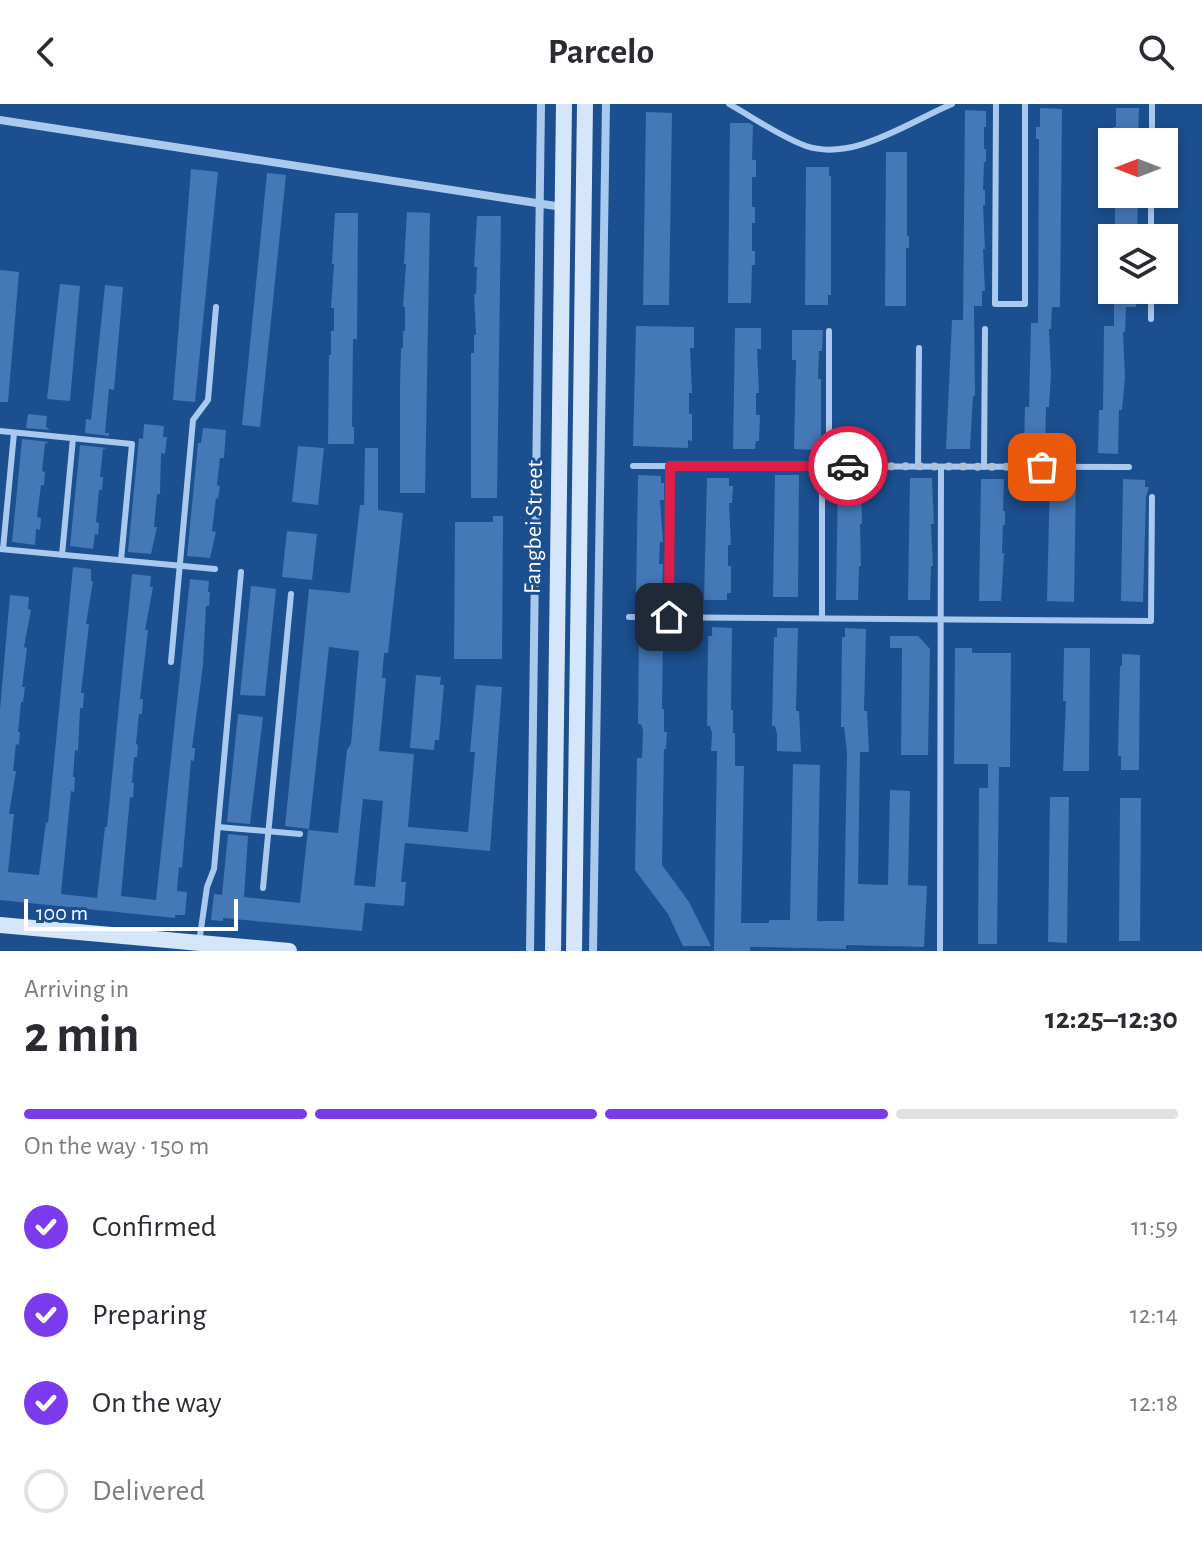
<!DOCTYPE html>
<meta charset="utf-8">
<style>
body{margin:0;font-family:"Alegreya Sans",sans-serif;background:#f7f7f7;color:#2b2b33;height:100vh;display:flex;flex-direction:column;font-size:30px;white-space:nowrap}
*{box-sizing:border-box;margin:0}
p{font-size:26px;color:#7c7c81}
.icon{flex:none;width:44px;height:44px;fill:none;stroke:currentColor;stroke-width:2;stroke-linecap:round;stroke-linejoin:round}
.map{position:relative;height:847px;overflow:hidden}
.panel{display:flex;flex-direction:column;background:#fff;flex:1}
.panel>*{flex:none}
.needle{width:52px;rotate:270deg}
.buttons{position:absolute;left:1098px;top:24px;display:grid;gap:16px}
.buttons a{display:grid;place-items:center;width:80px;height:80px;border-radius:0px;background:#fff;box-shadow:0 4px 12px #0003;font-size:40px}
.scale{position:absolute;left:24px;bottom:20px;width:214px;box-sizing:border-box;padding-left:8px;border:4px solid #fff;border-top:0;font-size:22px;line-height:28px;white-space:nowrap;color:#fff;-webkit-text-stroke:6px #1b4f8f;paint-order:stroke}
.pin{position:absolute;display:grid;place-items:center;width:68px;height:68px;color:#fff;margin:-34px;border-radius:16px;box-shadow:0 4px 12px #0006}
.courier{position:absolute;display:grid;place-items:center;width:80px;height:80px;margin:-40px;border:6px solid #e11d48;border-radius:50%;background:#fff;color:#222;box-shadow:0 2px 10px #0007}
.headline em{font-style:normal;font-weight:600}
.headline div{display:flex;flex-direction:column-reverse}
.headline{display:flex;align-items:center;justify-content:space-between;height:136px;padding:0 24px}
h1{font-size:52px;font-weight:600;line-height:60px}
.bar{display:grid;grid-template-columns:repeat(4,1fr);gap:12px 8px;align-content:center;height:96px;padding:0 24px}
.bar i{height:10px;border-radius:6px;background:#e1e1e2}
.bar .active{background:#7c3aed}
.bar p{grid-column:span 4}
ol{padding:0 24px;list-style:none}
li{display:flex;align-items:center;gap:24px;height:88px}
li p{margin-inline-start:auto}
li .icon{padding:8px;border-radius:50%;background:#7c3aed;color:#fff;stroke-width:4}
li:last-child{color:#7c7c81}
li i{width:44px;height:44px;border:4px solid #e1e1e2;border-radius:50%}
header{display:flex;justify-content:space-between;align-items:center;height:104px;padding:0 24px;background:#fff;font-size:36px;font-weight:600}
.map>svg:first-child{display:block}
.building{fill:#4478b7;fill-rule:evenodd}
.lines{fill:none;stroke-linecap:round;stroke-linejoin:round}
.lane{stroke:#a9c9ee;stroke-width:6}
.street{stroke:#a9c9ee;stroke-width:8}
.secondary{stroke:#d6e6fa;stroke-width:16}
.done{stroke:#afc1d8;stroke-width:8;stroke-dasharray:0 14.4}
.route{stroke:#e11d48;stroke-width:10}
.labels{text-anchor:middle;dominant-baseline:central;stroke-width:6;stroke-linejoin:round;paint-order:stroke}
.street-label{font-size:24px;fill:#fff;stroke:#1b4f8f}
</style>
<header><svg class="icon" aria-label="back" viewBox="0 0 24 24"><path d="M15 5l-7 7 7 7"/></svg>Parcelo<svg class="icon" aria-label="search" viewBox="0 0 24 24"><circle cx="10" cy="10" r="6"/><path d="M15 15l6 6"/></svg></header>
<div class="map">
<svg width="1202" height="847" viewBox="0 0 1202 847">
<rect width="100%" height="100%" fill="#1b4f8f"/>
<!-- building -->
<g class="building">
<path d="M1040,4L1062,5L1060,203H1052L1051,225H1049L1051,270L1049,303H1046L1045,347L1024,346L1025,303H1029L1031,219H1038L1039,35H1036V23H1040Z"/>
<path d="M1116,4H1139L1138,38H1116V34H1113V23H1116Z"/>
<path d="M965,6L986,7V23H984V45H986V58H984L983,86H985V101H983L985,145H983L985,187H982V202H974L975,292H973L970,345H946L952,216H963Z"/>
<path d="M646,8L672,9L669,201H643Z"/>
<path d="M730,19H749L753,21L752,56H756V73H752V103H755V119H752V147H755V161H752L751,199H728Z"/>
<path d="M886,48H907V132H909V144H906V202H885Z"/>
<path d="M806,63H829V72H831V191H828V201H805Z"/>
<path d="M191,65L218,68L195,298L173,296Z"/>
<path d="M267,69L286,71L260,323L242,321Z"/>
<path d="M1115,90H1138L1137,134H1115Z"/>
<path d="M407,108L430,109L425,389H400V281L401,244H403V227H405V203H403L406,160H404Z"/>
<path d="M335,109H358L357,235H353L352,323H354V340H328L329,251H331V227H334V204H331L334,160H332Z"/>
<path d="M477,112H501L497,394H471V249H474V231H476L474,190H476L477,163H474Z"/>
<path d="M0,166L19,168L8,298H0Z"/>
<path d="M60,180L80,182L70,297L47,295Z"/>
<path d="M105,181L123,183L114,286L109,285L105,329H109V332L85,329L86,315L91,316Z"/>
<path d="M1114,186H1137L1136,203H1126L1125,228H1123L1125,273L1122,306H1119L1118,350L1098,349L1099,306H1103L1104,222H1114Z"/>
<path d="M636,222L694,223V244H690L692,289H689V310H692V337L688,336V344L633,342Z"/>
<path d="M735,224H761V245H757L759,289H756V311H760L759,337H756L755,345H733Z"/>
<path d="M792,226H823L822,247H819L818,275H821V340H817V346L794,345L796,256H792Z"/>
<path d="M28,310L47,312L46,323L50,326L26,324Z"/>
<path d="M144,320L164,322L163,333H167L165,350L161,349L160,390H157L154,423H157L151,450L128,448L139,334L143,335Z"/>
<path d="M203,324L226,326L224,354H220L217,381L220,382L218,395L216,394L212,427L216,428L210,454L187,452L198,339H201Z"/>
<path d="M22,335L49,338L45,340L42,367L45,368L44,381H41L37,413L41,414L40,426L36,425L35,441L12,438Z"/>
<path d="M80,341L107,344L103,345L100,373H103L102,386H99L96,418L99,419L98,431L95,430L93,445L70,442Z"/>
<path d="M298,342L324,344L318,401L292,398Z"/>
<path d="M365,344H378V406L403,409L388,549H384L382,574H386L379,647L414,650L408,723L468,728L475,648H470L476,581L502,583L490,747L405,739L401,778H406L404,802L365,799L362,827L223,814V817L211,816L214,790L222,791L228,730L248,732L244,793L300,799L308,726L338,729L347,646L351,640L359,547L329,543L309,725L285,722L309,485L350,489L360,401H364ZM363,695L383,697L375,783L354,781Z"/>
<path d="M638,371L661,372V379H664V396H660L663,438H660L659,460H663L662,486H659V494L636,493Z"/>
<path d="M775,371H799L798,493H773Z"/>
<path d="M1050,372L1076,373L1074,498L1047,497Z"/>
<path d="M707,374H729V382H733L732,399H729L731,441H728V462H731V489H727V496H704Z"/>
<path d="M838,374H861L862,420H860L861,462H859L858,496H836Z"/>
<path d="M910,374H932L934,420H931L933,462H931L930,496H908Z"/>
<path d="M981,375H1004L1003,407H1005V421H1003L1002,449H1004L1001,497H979Z"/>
<path d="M1123,375L1145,376V383H1149L1146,393L1143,498L1121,497Z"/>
<path d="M493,412H503L502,555H454L455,418H493Z"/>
<path d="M287,427L317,430L312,476L282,473Z"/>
<path d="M73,463L91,465V477H93L86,520H89L81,589H84L83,604H80L78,647L75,646L73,673H75L74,688L71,687L61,790L97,794L105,723H107L132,470L151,472L150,483H153L145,526H148L140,595H143L142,610H139L136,640L138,641L137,653H134L132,679H134L133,694L130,693L121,792L156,796L190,475L209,477L208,488H210L209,502H206L203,561L192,644H195L194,657L191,656L182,764L179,763L177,787L187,788L185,811H175V814L0,796V605L10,491L29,493L28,505L31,506L24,543L27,544L22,583H25L23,598H21L18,628H20L19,641L16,640L13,667H16L9,710H14L8,768L39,771L46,718L48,719Z"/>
<path d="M251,482L276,485L265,592L240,591Z"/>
<path d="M643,522H663L662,605H664V628H667L666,645H664L662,761L689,798L711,842H683L668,810L635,766L637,654H642L643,627L641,620H638L639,530H643Z"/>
<path d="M712,523L732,524L731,606H733V629H735V662H744L741,819H769V816H790L793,660L820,661L817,817H844L847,648L844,623H841L842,533H845V524L866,525L864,607H867L869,648H860L858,780L888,781L890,686L910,687L908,781L927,782L924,843L846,841V845L757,843H750V847H714L717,647H711L712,629L710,622H707L708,532H712Z"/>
<path d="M777,524H798L796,607H799L801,648L777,647V630L775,622H772L774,533H777Z"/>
<path d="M890,532H918L930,545L928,651H901L902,544H890Z"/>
<path d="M955,544H972V549H1011L1010,663H999L997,840H978L979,684H988V660H954Z"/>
<path d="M1064,544H1090L1089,667H1063L1066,597H1063Z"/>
<path d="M1122,550L1140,551L1139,666H1121V652H1118L1120,562H1122Z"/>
<path d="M416,571L441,573L440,581H444L439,636H435L434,646L410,644Z"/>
<path d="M238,610L263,613L250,720L227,718Z"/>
<path d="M1050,693H1069L1067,839L1048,838Z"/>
<path d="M1120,694H1141L1140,837H1119Z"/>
</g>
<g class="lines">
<!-- lane -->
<g class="lane">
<path d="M729,0C754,14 779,32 806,42C853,58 909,18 952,0"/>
<path d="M996,0L995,200H1025V0"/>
<path d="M1152,38V0"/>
<path d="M1151,134V90"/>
<path d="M1151,215V186"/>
<path d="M0,327L132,340L121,456"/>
<path d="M633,362L1129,363"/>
<path d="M829,362V227"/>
<path d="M918,363L919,244"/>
<path d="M984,363L985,225"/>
<path d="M0,445L215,465"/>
<path d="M3,445L14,329"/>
<path d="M62,451L73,334"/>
<path d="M629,513L1151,517L1152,393"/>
<path d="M669,513L670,362"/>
<path d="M822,514V362"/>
<path d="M171,558L193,316L208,296L216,203"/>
<path d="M218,723L300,730"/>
<path d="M263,784L291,490"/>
<path d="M199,839L207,783L214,765L241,468"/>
<path d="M940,847L941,363"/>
</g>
<!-- street -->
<g class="street">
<path d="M0,16L562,103"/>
<path d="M530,847L541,0"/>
<path d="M593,847L606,0"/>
</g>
<!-- secondary -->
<g class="secondary">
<path d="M0,821L289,847"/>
<path d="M553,847L564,0"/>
<path d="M574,847L585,0"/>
</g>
</g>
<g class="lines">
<!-- done -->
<path class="done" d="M848,362L1042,363"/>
<!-- route -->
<path class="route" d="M669,513L670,362H848"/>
</g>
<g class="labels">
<!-- street labels -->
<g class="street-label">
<text transform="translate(534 423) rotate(-89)">Fangbei Street</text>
</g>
</g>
</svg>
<div class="buttons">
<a><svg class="needle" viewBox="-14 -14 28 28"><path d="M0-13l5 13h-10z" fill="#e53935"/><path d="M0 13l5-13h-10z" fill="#7c7c81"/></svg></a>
<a><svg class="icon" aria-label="layers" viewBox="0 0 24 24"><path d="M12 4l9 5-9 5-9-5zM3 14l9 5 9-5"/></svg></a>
</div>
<div class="scale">100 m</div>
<div class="pin" style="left:1042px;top:363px;background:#ea580c"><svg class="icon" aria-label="bag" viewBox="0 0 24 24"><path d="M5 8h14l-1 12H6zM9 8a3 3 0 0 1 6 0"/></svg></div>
<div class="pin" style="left:669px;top:513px;background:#1f2937"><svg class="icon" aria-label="home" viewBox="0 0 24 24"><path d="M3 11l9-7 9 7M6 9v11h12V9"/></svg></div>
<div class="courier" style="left:848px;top:362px"><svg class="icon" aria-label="car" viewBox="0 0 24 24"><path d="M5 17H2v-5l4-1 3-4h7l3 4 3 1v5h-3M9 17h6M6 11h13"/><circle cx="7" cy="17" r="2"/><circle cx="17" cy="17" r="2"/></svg></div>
</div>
<section class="panel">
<div class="headline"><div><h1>2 min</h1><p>Arriving in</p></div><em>12:25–12:30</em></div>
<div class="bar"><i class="active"></i><i class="active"></i><i class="active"></i><i></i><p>On the way · 150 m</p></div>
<ol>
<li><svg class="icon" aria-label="check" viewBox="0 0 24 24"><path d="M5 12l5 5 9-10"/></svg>Confirmed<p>11:59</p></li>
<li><svg class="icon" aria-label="check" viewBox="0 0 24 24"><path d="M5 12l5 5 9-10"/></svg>Preparing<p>12:14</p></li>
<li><svg class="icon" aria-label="check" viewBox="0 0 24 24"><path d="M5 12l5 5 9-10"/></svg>On the way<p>12:18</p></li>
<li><i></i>Delivered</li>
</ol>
</section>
